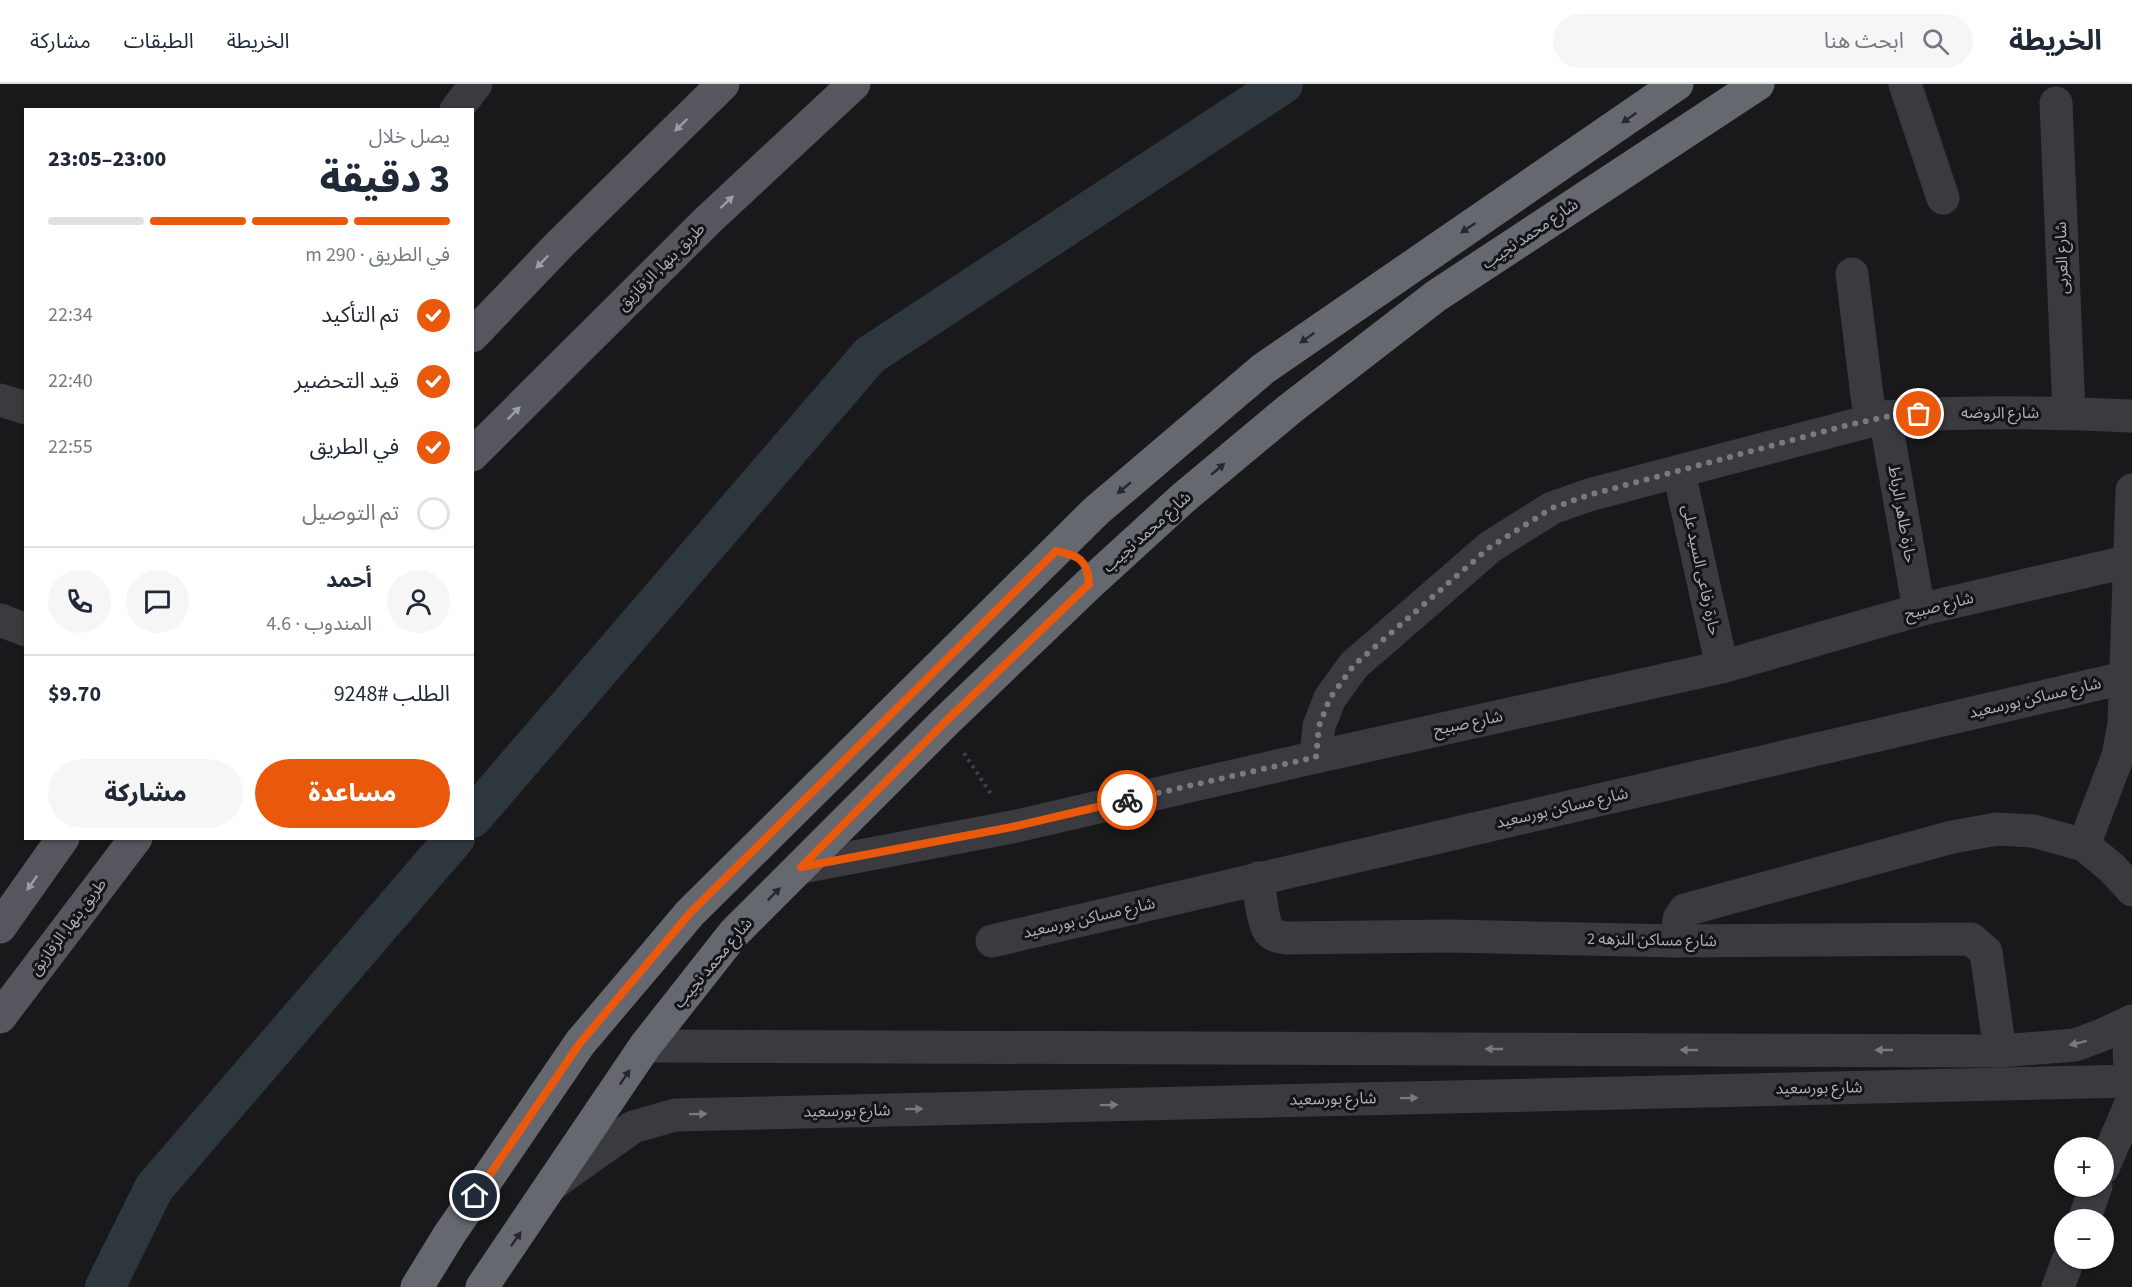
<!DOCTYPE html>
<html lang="ar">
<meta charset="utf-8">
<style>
body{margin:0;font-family:"Source Sans 3","Noto Sans Arabic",sans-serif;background:#f6f6f7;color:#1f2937;direction:rtl;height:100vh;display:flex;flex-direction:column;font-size:22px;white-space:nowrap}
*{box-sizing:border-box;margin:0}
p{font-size:20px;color:#747a83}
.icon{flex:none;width:33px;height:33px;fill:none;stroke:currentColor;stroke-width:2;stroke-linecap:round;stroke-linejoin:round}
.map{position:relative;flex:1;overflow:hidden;direction:ltr}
.details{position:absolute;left:24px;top:24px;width:450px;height:732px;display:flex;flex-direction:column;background:#fff;border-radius:0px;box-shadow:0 2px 4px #0004;direction:rtl}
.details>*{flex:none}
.buttons{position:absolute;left:2054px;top:1053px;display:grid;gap:12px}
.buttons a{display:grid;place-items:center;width:60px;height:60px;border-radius:50%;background:#fff;box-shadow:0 2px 4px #0004;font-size:30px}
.pin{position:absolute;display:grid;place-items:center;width:51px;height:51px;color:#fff;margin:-26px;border:3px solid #fff;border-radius:50%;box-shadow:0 2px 6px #0007}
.courier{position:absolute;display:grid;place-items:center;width:60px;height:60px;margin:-30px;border:4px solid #ea580c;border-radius:50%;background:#fff;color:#222;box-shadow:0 2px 8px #0007}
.overview em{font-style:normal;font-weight:800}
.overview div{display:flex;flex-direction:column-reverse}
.overview{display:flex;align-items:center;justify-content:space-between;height:102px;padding:0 24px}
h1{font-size:39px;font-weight:800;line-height:45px}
.bar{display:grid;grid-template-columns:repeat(4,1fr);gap:9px 6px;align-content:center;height:72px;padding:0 24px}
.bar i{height:8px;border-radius:4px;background:#e0e1e3}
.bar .on{background:#ea580c}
.bar p{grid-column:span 4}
.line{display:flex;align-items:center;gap:15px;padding:0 24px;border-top:2px solid #e0e1e3}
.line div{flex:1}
.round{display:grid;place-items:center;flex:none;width:63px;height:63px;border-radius:32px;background:#f6f6f7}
ol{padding:0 24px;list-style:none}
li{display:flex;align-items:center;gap:18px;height:66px}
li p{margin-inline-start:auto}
li .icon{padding:6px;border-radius:50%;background:#ea580c;color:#fff;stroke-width:4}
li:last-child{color:#747a83}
li i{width:33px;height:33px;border:3px solid #e0e1e3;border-radius:50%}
.cta{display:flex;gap:12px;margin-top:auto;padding:12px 24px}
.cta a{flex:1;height:69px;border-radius:36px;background:#ea580c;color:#fff;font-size:24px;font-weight:800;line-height:69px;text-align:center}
.cta a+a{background:#f6f6f7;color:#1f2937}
header{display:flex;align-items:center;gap:36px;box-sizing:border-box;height:84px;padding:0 30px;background:#fff;border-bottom:2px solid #e0e1e3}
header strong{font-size:28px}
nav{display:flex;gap:33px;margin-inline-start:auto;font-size:21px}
.search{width:420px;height:54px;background:#f6f6f7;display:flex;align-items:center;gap:15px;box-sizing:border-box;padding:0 21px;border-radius:33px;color:#747a83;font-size:22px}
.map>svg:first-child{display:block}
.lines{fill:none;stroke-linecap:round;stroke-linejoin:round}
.canal{stroke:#2f373e;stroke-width:40}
.path{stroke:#404146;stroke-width:4;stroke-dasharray:3 4.5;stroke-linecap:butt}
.minor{stroke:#3a3a3f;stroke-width:33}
.major{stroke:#56575e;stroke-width:33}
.highway{stroke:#666870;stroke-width:33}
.oneway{fill:#28282c}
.oneway2{fill:#9a9da8}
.oneway3{fill:#787a83}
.done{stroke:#787a82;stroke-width:6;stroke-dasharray:0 10.8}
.route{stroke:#ea580c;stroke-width:8}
.labels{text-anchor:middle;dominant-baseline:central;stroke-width:6;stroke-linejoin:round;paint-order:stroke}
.street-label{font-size:16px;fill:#abafba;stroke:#141316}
</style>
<header>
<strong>الخريطة</strong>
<div class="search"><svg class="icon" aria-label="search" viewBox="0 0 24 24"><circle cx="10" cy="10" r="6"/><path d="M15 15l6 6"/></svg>ابحث هنا</div>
<nav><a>الخريطة</a><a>الطبقات</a><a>مشاركة</a></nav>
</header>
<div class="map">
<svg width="2132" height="1203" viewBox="0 0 2132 1203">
<rect width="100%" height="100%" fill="#19181b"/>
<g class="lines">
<!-- canal -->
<g class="canal">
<path d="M472,734L870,271L1283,0"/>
<path d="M105,1203L154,1104L455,754"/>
</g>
<!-- path -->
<path class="path" d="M964,669L991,710"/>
<!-- minor -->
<g class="minor">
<path d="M1905,0L1943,114"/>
<path d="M2056,19L2069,329"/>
<path d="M456,26L476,0"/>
<path d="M1852,190L1870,336"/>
<path d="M0,316L26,324"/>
<path d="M1885,333L1919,526"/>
<path d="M1679,388L1722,583"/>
<path d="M0,536L26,546"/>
<path d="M1316,673L1319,642L1330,614L1354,581L1490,463L1552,424L1589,411L1885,333C1967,327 2050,328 2132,332"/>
<path d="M2084,761L2118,672L2124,640L2132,406"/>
<path d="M802,783L1012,743L1316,673L1722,583L1919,526L2130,477"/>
<path d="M1258,794C1260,807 1262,837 1269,847C1274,853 1281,853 1287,854L1450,852L1677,857L1971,855L1986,868L2000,967"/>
<path d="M992,857L2132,592"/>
<path d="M1677,857L1679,835L1685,826L1952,753L1997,745L2033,747L2084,761L2112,784L2132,806"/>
<path d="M2132,951C2128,965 2128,977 2132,991"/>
<path d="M645,962L2000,967L2075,961L2102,951L2132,937"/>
<path d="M2103,1084L2132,1017"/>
<path d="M554,1099L633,1043L675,1031L2132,997"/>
<path d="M2084,1136L2096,1102"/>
<path d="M2058,1203L2069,1174"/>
</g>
<!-- major -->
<g class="major">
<path d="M472,252L560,160L723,0"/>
<path d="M472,371L708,136L854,0"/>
<path d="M0,843L63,754"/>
<path d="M0,933L136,754"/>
</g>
<!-- highway -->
<g class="highway">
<path d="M417,1203L449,1151L580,959L690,829L1096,427L1263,285L1677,0"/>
<path d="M482,1203L645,962L734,849L945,638L1089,500L1182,415L1291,324L1436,212L1758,0"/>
</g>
</g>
<!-- one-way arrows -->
<defs><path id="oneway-solid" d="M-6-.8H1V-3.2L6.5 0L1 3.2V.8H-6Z" transform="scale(1.5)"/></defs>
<g class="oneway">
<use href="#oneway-solid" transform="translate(1629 34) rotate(145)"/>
<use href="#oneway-solid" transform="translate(1468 144) rotate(146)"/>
<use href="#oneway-solid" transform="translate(1307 254) rotate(145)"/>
<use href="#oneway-solid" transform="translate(1218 385) rotate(-40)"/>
<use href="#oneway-solid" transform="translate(1124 404) rotate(140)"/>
<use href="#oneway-solid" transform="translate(774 810) rotate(-45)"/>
<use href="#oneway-solid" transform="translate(625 993) rotate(-56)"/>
<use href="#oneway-solid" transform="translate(516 1155) rotate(-55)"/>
</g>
<g class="oneway2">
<use href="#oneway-solid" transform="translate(681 41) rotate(136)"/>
<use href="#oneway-solid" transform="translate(727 118) rotate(-43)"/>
<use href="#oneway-solid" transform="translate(542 178) rotate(134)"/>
<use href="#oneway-solid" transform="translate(514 329) rotate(-45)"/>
<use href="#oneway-solid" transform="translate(32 799) rotate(125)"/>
</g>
<g class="oneway3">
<use href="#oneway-solid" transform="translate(2078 959) rotate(166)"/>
<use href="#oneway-solid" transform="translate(1494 965) rotate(-180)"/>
<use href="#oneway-solid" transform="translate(1689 966) rotate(-180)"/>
<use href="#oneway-solid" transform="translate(1884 966) rotate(-180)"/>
<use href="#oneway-solid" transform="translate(1409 1014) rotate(-1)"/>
<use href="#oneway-solid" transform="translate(1109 1021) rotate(-1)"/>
<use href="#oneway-solid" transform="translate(914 1025) rotate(-1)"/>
<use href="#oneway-solid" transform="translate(698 1030) rotate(-1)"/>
</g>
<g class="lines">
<!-- done -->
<path class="done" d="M1127,716L1316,673L1319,642L1330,614L1354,581L1490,463L1552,424L1589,411L1848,341L1885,333L1919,330"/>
<!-- route -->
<path class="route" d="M475,1112L580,959L690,829L1056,467C1078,471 1088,476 1089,500L945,638L801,783L1012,743L1127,716"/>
</g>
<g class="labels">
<!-- street labels -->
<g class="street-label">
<text transform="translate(1530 150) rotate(-34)">شارع محمد نجيب</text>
<text transform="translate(2062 174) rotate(-92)">شارع العربى</text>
<text transform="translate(661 183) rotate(-45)">طريق بنها, الزقازيق</text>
<text x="2000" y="329">شارع الروضه</text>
<text transform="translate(1902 430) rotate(80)">حارة طاهر الرباط</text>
<text transform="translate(1147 448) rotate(-42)">شارع محمد نجيب</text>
<text transform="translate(1701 486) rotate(78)">حارة رفاعى السيد على</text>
<text transform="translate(1939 522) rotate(-14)">شارع صبيح</text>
<text transform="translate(2035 614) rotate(-13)">شارع مساكن بورسعيد</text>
<text transform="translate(1468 639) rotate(-12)">شارع صبيح</text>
<text transform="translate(1562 724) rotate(-13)">شارع مساكن بورسعيد</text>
<text transform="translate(1089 834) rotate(-13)">شارع مساكن بورسعيد</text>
<text transform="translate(68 843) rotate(-53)">طريق بنها, الزقازيق</text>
<text transform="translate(1652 856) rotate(1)">شارع مساكن النزهه 2</text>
<text transform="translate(713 879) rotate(-50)">شارع محمد نجيب</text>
<text transform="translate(1819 1004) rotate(-1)">شارع بورسعيد</text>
<text transform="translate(1333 1015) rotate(-1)">شارع بورسعيد</text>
<text transform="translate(847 1027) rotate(-1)">شارع بورسعيد</text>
</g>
</g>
</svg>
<div class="buttons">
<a>+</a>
<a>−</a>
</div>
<div class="pin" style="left:1919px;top:330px;background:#ea580c"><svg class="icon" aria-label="bag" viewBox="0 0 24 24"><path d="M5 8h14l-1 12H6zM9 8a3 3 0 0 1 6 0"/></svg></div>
<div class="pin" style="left:475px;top:1112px;background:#1f2937"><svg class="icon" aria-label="home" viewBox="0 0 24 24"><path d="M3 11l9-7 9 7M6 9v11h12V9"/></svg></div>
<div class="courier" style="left:1127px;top:716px"><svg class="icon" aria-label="bike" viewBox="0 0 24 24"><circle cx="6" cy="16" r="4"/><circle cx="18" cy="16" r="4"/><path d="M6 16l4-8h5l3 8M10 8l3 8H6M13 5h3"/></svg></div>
<section class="details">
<div class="overview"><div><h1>3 دقيقة</h1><p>يصل خلال</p></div><em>23:00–23:05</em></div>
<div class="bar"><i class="on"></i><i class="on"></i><i class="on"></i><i></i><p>في الطريق · 290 m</p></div>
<ol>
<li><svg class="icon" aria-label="check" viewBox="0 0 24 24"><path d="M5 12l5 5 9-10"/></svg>تم التأكيد<p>22:34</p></li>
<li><svg class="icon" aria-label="check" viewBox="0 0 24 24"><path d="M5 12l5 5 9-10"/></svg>قيد التحضير<p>22:40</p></li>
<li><svg class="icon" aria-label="check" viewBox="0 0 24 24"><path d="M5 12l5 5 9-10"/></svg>في الطريق<p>22:55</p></li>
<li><i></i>تم التوصيل</li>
</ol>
<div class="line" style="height:108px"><a class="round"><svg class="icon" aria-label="person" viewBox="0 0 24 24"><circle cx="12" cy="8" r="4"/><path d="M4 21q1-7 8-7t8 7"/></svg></a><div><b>أحمد</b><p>المندوب · 4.6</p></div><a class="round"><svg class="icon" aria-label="chat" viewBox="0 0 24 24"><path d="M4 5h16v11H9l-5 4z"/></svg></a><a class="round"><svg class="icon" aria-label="phone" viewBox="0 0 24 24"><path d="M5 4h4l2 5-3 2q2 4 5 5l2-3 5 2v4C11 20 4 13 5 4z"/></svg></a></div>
<div class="line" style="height:78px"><div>الطلب #9248</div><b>$9.70</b></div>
<div class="cta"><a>مساعدة</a><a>مشاركة</a></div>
</section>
</div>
